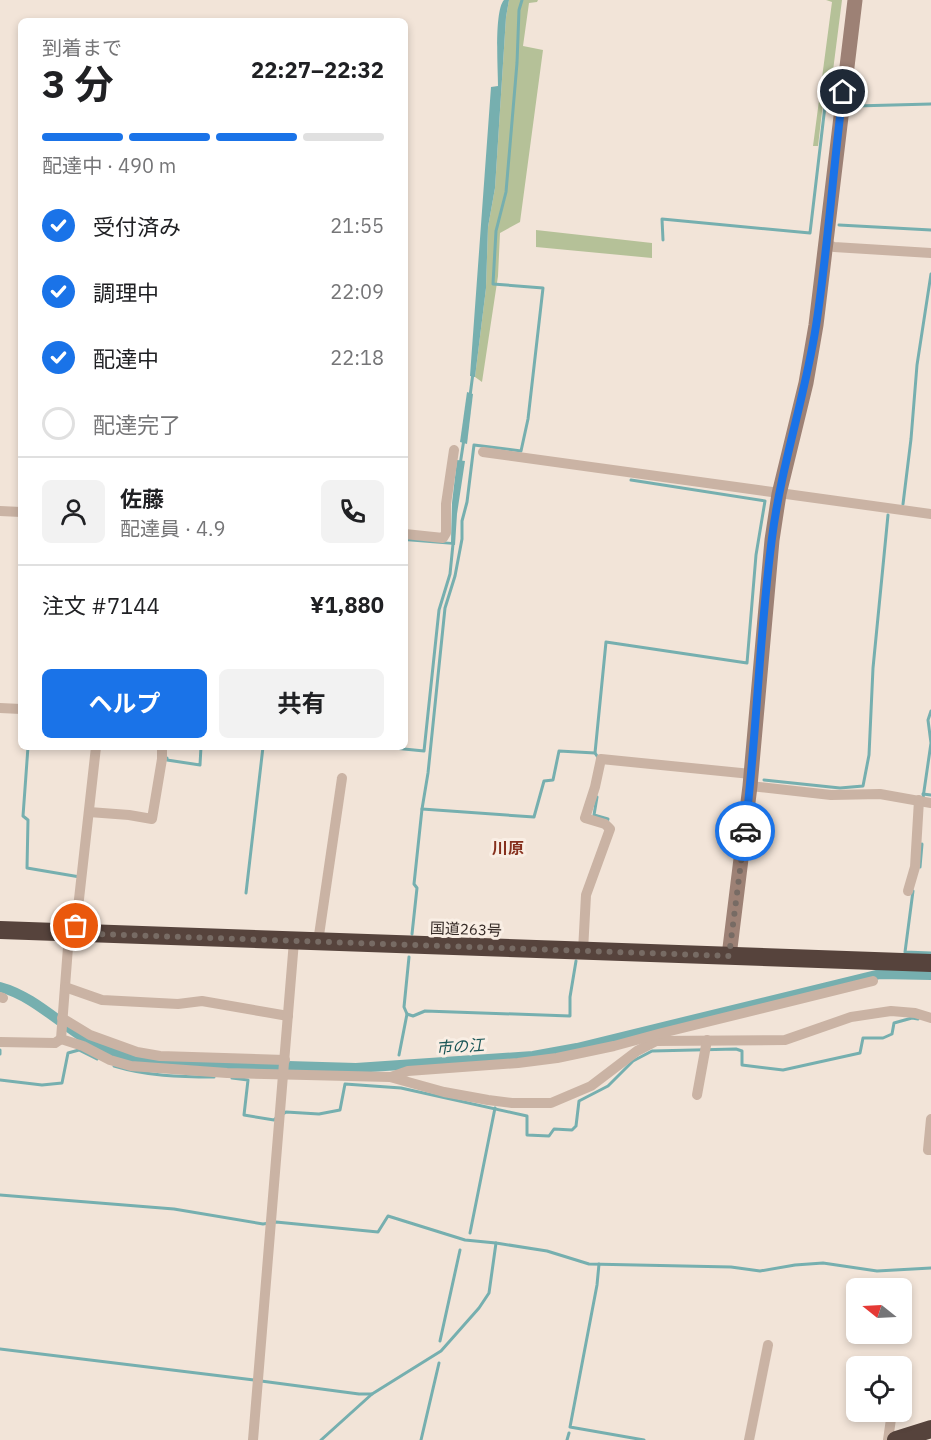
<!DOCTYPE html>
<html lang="ja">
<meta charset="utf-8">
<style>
body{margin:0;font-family:"IBM Plex Sans","Noto Sans JP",sans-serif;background:#f2f2f2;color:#202124;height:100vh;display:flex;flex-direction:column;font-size:22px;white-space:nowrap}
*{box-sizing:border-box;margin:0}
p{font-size:20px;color:#757577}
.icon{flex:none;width:33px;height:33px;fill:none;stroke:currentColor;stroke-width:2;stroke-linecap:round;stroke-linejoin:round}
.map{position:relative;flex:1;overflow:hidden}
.panel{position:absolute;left:18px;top:18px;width:390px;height:732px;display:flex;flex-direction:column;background:#fff;border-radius:9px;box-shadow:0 3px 9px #0003}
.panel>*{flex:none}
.needle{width:39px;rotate:288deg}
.buttons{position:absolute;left:846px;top:1278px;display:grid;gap:12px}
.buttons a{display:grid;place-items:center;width:66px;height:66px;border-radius:9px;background:#fff;box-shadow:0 3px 9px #0003;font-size:30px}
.pin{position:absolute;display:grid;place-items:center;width:51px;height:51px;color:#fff;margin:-26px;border:3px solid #fff;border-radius:50%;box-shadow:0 2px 6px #0007}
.courier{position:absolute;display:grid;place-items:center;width:60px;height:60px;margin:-30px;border:4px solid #1a73e8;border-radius:50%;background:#fff;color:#222;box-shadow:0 2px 8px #0007}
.overview em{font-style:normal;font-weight:700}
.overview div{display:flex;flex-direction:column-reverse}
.overview{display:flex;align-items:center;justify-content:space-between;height:102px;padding:0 24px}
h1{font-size:39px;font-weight:700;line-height:45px}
.bar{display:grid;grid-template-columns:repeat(4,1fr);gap:9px 6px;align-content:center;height:72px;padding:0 24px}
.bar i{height:8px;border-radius:4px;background:#e0e0e0}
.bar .active{background:#1a73e8}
.bar p{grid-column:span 4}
.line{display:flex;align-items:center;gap:15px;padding:0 24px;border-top:2px solid #e0e0e0}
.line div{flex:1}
.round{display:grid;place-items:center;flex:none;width:63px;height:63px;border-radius:9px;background:#f2f2f2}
ol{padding:0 24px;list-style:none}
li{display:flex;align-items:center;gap:18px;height:66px}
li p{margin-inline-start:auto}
li .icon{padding:6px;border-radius:50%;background:#1a73e8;color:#fff;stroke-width:4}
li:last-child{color:#757577}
li i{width:33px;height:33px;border:3px solid #e0e0e0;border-radius:50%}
.button{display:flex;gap:12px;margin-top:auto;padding:12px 24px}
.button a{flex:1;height:69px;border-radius:9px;background:#1a73e8;color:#fff;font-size:24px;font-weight:700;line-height:69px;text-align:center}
.button a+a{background:#f2f2f2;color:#202124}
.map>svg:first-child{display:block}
.green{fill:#b5c198}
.water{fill:#76afaf}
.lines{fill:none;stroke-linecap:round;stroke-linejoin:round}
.stream{stroke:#76afaf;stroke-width:3}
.canal{stroke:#76afaf;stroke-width:10}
.street{stroke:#cab3a4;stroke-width:10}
.secondary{stroke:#9d8175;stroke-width:15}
.highway{stroke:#56433c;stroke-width:18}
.done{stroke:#776b64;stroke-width:6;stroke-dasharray:0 10.8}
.route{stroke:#1a73e8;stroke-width:8}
.labels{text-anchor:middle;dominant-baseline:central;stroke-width:6;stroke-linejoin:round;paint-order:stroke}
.street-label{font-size:15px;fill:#352a26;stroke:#f9eee4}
.neighbourhood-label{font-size:16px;font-weight:bold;fill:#86301d;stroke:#f9eee4}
.water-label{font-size:16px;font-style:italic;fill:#1a5657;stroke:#f9eee4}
</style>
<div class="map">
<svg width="931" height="1440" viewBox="0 0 931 1440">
<rect width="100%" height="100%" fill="#f2e4d8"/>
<!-- green -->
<g class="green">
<path d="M509,0H538L537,2L529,3L523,46L543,50L520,222L500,233L498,276L482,382L475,377L486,288L488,227L495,188L506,17Z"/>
<path d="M826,0H842L829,102L823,103L818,146H813L832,2Z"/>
<path d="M536,230L652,243V258L536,247Z"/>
</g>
<!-- water -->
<g class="water">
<path d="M504,0H509L506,17L495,188L488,227L486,288L475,377L470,376L491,87L498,86C498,69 494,11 504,0Z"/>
<path d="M467,392L473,394L467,444L460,442Z"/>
<path d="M457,460L465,461L457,514L455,545L405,541V538L451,542L452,503Z"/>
</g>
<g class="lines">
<!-- stream -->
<g class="stream">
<path d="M855,106L931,104"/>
<path d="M839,225L931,230"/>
<path d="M663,240L662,219L810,233L825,106"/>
<path d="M470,396L473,373"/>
<path d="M460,465L464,439"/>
<path d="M903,504L911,439L917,365L931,274"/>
<path d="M28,747L23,816L28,820L27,868L80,877"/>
<path d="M384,747L424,751L439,610L450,574L453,544"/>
<path d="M167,758V760L200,765L201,747"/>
<path d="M599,759L595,753L606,642L747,663L756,555L765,501L631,480"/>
<path d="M764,780L840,788L863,786L869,755L873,668L888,515"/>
<path d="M923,794L931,795"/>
<path d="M597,797L594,815L608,819L607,823"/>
<path d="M923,798L931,743L928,720L931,711"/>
<path d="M422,809L534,817L544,781L553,780L559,751L595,753"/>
<path d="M920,867L922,844"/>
<path d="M913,891L905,952L931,953"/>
<path d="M246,893L263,747"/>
<path d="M412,934L417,888L414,884L422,809L428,773L445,608L455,576L462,539V521L467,502L474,445L521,451L528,419L543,288L493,284L496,231L506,192L517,63L519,10L522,0"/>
<path d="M407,1014L404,1007L409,957"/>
<path d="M0,1050V1054"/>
<path d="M399,1055L407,1014L413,1016L425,1011L570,1016V997L576,961"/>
<path d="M114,1066C147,1076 179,1077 214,1077"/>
<path d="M232,1078L248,1080L244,1115L274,1120L277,1117"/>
<path d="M0,1080L42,1085L62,1083L68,1053L79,1050L97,1059"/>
<path d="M283,1114L286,1112L319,1114L340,1110L345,1084L401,1088L527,1116V1135L549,1136L554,1129L572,1130L576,1126L579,1101L608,1086L633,1061L652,1051L736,1049L742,1051V1065L783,1070L860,1053L863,1038H883L892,1034L894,1023L912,1018L918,1019"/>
<path d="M0,1195L174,1209L263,1224L276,1222L378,1232L388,1216L465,1240L496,1243"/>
<path d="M470,1233L495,1108"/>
<path d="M599,1264L597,1285L570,1427L644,1440"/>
<path d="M440,1341L460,1250"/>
<path d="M0,1349L254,1380"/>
<path d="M261,1381L359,1394H372"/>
<path d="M321,1440L372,1394L441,1351L479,1308L489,1293L496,1243L547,1251L589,1264L731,1267L760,1271L795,1265L823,1263L877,1271L931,1268"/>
<path d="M421,1440L439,1363"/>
<path d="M567,1440L569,1433"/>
</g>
<!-- canal -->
<path class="canal" d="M0,987C31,995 58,1022 84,1038C105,1051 128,1057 151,1062L356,1068L533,1056L577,1048L880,974L931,975"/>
<!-- street -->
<g class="street">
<path d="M825,243L834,247L931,253"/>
<path d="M483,452L931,514"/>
<path d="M0,511L21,512"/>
<path d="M405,534L443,538L446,533V504L454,450"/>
<path d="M0,708L21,709"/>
<path d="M96,747L76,926L69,934L61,1039L83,1046L110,1060L131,1066L227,1073L390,1077L444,1092L488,1100L512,1103H551L591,1086L637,1051L656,1041L785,1040L851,1017L891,1011L915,1013L931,1018"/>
<path d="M750,786L831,795L880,794L931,803"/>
<path d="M89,812L129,815L152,819L162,759V747"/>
<path d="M908,891L915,867L919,800"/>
<path d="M318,942L342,778"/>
<path d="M583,951L586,895L610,829L605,824L585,818L595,787L601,759L751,774"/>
<path d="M65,987L102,1000L178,1004L202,1001L288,1016"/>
<path d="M0,997L3,998"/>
<path d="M62,1018L90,1035L137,1052L160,1056L285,1060"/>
<path d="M0,1042L55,1043L61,1039"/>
<path d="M391,1077L408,1071L518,1063L557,1058L614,1046L662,1033L873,981"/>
<path d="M697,1095L707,1040"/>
<path d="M931,1119L928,1150H931"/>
<path d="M253,1440L294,941"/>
<path d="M749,1440L768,1345"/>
<path d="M888,1440L892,1412"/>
</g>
<!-- secondary -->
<path class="secondary" d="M729,956L750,786L772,540L779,494L806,383L816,325L855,0"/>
<!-- highway -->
<g class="highway">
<path d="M0,930L931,963"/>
<path d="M896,1440L931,1429"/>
</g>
</g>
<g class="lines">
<!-- done -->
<path class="done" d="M76,926L69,933L729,956L745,831"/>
<!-- route -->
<path class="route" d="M745,831C757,734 759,636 772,538C781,466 805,397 816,326C828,248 833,169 843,92"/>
</g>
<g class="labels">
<!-- street labels -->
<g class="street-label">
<text transform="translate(466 929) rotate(2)">国道263号</text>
</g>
<!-- neighbourhood labels -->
<g class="neighbourhood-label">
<text x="508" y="848">川原</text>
</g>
<!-- water labels -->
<g class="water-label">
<text transform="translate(460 1046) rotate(-4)">市の江</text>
</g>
</g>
</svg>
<div class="buttons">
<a><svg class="needle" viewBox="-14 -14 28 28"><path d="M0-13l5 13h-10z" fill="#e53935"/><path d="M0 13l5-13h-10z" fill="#757577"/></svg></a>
<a><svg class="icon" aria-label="locate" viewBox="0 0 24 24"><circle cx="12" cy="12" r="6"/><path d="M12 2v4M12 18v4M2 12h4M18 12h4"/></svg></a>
</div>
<div class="pin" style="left:76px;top:926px;background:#ea580c"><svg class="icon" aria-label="bag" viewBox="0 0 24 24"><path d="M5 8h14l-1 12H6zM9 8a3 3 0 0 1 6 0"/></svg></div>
<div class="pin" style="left:843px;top:92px;background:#1f2937"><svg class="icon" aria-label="home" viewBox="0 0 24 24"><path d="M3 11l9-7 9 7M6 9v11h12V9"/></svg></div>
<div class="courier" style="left:745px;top:831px"><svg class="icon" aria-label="car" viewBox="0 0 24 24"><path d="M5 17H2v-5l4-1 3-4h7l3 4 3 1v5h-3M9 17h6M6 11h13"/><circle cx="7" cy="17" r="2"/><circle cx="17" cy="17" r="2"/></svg></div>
<section class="panel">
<div class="overview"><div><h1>3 分</h1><p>到着まで</p></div><em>22:27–22:32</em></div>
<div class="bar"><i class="active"></i><i class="active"></i><i class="active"></i><i></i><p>配達中 · 490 m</p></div>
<ol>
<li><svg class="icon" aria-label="check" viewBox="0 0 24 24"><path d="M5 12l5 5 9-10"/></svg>受付済み<p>21:55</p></li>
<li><svg class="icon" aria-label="check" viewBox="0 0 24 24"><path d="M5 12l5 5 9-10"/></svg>調理中<p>22:09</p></li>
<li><svg class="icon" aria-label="check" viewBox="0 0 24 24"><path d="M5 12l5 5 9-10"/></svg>配達中<p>22:18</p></li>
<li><i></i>配達完了</li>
</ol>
<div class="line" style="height:108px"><a class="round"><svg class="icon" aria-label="person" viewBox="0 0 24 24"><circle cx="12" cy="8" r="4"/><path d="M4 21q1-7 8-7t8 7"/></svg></a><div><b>佐藤</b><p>配達員 · 4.9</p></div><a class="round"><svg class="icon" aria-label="phone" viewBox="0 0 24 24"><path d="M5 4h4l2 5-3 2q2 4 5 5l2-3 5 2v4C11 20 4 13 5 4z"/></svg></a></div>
<div class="line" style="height:78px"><div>注文 #7144</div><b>¥1,880</b></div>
<div class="button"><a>ヘルプ</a><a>共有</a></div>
</section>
</div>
